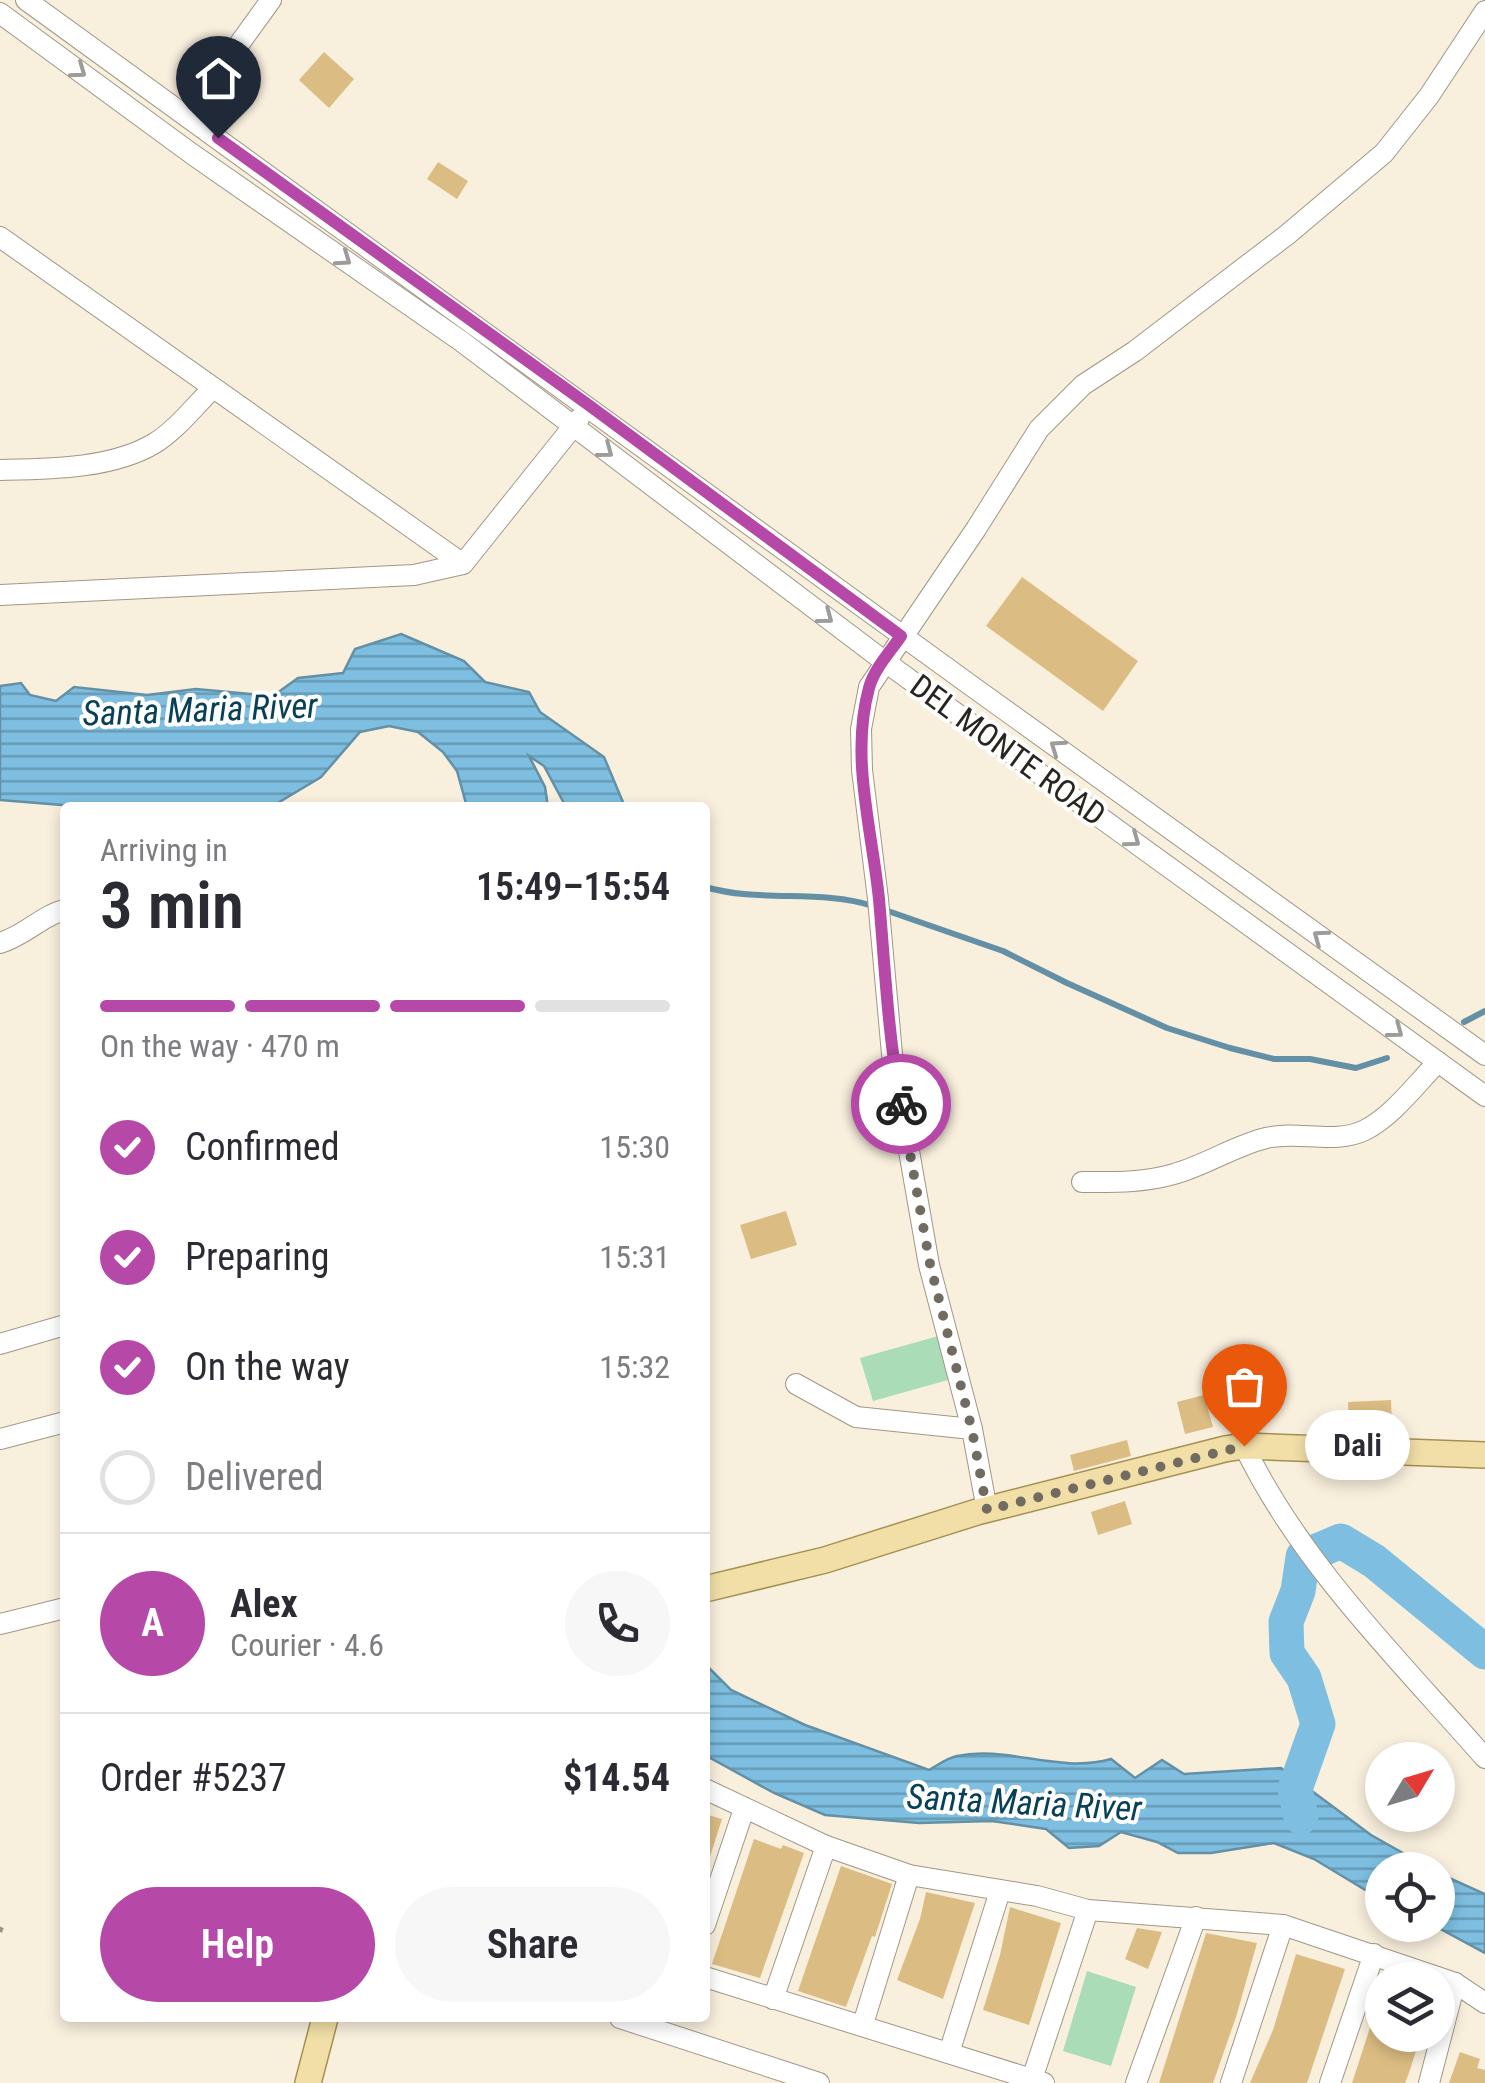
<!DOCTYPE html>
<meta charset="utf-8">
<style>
body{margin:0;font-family:"Roboto Condensed",sans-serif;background:#f7f7f7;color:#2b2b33;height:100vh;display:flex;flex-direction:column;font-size:38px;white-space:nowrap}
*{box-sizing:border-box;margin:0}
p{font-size:32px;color:#7c7c81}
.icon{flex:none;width:55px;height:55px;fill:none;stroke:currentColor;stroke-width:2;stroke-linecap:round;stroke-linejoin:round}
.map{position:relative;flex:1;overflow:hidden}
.drawer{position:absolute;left:60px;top:802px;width:650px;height:1220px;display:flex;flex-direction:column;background:#fff;border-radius:10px;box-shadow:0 5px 15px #0003}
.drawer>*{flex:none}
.needle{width:65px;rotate:52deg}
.buttons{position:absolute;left:1365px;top:1742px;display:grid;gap:20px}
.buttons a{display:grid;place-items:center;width:90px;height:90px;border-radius:50%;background:#fff;box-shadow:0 5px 15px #0003;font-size:50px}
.pin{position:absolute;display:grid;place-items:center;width:85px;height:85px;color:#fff;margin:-102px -42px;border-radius:50% 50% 50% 0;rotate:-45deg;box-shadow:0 0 10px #0007}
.pin .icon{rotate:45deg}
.courier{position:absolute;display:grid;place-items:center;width:100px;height:100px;margin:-50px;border:8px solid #b648a7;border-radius:50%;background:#fff;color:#222;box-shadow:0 2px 12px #0007}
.bubble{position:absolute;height:70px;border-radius:35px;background:#fff;box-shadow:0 5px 15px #0003;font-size:32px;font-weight:600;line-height:70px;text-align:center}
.overview em{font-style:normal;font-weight:600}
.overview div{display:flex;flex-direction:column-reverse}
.overview{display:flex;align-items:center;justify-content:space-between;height:170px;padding:0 40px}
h1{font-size:65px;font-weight:600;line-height:75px}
.bar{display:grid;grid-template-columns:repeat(4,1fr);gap:15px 10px;align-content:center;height:120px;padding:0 40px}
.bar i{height:12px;border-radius:8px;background:#e1e1e2}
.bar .current{background:#b648a7}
.bar p{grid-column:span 4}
.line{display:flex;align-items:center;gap:25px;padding:0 40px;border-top:2px solid #e1e1e2}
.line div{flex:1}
.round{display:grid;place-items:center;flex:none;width:105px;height:105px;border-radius:52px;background:#f7f7f7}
ol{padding:0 40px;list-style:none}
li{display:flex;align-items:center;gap:30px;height:110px}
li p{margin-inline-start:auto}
li .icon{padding:10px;border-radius:50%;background:#b648a7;color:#fff;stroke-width:4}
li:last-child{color:#7c7c81}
li i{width:55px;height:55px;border:5px solid #e1e1e2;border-radius:50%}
.button{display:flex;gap:20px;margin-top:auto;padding:20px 40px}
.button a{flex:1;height:115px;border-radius:60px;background:#b648a7;color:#fff;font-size:40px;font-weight:600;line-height:115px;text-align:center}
.button a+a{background:#f7f7f7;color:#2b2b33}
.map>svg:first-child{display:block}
.green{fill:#aadcb7}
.water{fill:url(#water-rules);stroke:#6490a6;stroke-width:2.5}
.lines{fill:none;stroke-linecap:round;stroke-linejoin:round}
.stream{stroke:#6490a6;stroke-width:6}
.river{stroke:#7ebfe1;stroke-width:35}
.building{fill:#dbbd83}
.minor-casing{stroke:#a09786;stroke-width:22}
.major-casing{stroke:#a49051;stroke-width:28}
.path{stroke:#9b9488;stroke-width:4;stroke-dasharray:5 8;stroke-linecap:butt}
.minor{stroke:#fff;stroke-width:20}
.major{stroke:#f1dfa7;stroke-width:25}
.oneway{stroke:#9e9c9a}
.done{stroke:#716b61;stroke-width:10;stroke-dasharray:0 18}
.route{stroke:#b648a7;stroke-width:12}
.labels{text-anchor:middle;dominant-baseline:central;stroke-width:8;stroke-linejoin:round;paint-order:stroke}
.street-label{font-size:32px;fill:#28241e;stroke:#fefefe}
.water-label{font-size:35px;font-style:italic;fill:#074057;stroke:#fefefe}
</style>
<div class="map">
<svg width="1485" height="2083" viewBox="0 0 1485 2083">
<defs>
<pattern id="water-rules" width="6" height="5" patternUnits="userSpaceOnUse" patternTransform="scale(2.5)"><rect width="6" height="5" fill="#7ebfe1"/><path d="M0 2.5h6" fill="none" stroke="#679bb6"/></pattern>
</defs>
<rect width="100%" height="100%" fill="#f9efdd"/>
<!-- green -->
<g class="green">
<path d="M942,1335L955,1378L873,1401L860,1358Z"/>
<path d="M1087,1971L1136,1987L1111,2066L1063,2051Z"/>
</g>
<!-- water -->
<g class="water">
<path d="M401,634L464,661L485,682L529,692L540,712L604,757L625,807H566L544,766L529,756L545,787L548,807H467L457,771L443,752L418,732L389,726L360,732L321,777L271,807L99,808L0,800V686L21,683L30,695L56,701L74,687L147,695L196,689L273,696L298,678L343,673L355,649Z"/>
<path d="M705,1664L731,1690L805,1725L929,1770C938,1765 947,1758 957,1756C1007,1745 1058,1774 1111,1759L1135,1778L1162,1760L1184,1774L1281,1768L1371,1835L1433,1870H1382V1900L1314,1859L1274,1843L1211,1853H1178L1157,1842L1121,1832L1099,1846L1069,1848L1046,1829L992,1821L919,1823L825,1815L774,1793L705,1755Z"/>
<path d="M1438,1873L1485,1894V1953L1433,1925H1438Z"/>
</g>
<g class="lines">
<!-- stream -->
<g class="stream">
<path d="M705,887C760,903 820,889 873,906"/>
<path d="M885,910L1003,951L1067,983L1167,1028L1230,1048L1274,1059H1310L1356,1068L1387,1058"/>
<path d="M1464,1022L1485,1011"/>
</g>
<!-- river -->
<path class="river" d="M1301,1817L1295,1789L1318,1724L1304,1678L1287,1653L1286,1622L1298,1591L1303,1557L1341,1541L1374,1561L1485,1652"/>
</g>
<!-- building -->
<g class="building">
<path d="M324,52L354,79L329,108L299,80Z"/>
<path d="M438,162L468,181L457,199L427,179Z"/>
<path d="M1022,577L1138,661L1103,711L986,626Z"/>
<path d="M786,1211L797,1245L751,1259L740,1225Z"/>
<path d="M1204,1395L1213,1427L1185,1434L1177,1402Z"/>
<path d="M1391,1400L1392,1431L1349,1433L1348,1402Z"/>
<path d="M1127,1440L1131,1456L1074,1471L1070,1455Z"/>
<path d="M1125,1501L1132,1524L1098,1535L1091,1512Z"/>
<path d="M705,1814L722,1819L708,1863L705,1862Z"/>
<path d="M754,1839L781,1849L783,1845L804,1853L760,1978L712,1964Z"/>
<path d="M841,1866L892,1884L875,1937L872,1936L846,2007L798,1991Z"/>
<path d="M926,1892L975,1903L943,1999L897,1980L920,1919Z"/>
<path d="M1010,1907L1061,1923L1029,2025L983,2010L1000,1955Z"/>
<path d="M1137,1928L1162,1932L1148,1969L1125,1959Z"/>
<path d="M1206,1933L1257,1943L1236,2017L1213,2083H1159Z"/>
<path d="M1296,1954L1345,1969L1307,2083H1250L1273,2030Z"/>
<path d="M1380,1997L1382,2035H1421L1409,2073L1405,2083H1352Z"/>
<path d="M1460,2052L1480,2059L1477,2068L1485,2070V2083H1449Z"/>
</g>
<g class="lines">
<!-- minor casing -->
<g class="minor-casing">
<g id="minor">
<path d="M26,0C513,351 996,707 1485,1055"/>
<path d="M0,13L192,154L461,341L884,661L1485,1096"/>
<path d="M187,116L271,0"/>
<path d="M0,237L463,564"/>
<path d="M0,470C49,469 112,469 155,443C176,430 194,407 212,389"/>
<path d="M0,595L414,575L463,564L579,419"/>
<path d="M0,943C26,935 44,914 65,910"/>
<path d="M1082,1182C1114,1182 1143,1183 1174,1174C1206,1165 1234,1146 1266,1138C1298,1130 1335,1145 1365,1130C1393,1116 1416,1084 1438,1062"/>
<path d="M0,1344L65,1325"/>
<path d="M796,1384L856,1417L972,1429"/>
<path d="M0,1439L65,1422"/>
<path d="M1244,1446C1301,1564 1399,1660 1485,1758"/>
<path d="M987,1510L972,1429L929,1265L892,1054L878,899L862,770L861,729L869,687L976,529L1039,429L1083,385L1135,351L1288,234L1384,153L1429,96L1485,11"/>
<path d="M0,1624L65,1608"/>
<path d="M705,1789L826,1846L909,1875L1037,1896L1088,1910L1283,1925L1455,1983L1485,2003"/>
<path d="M705,1925L744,1809"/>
<path d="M705,1977L1044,2083"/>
<path d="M773,1999L826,1846"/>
<path d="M620,2018L819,2083"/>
<path d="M863,2024L909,1875"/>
<path d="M949,2053L1000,1891"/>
<path d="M1032,2079L1088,1910"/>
<path d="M1136,2083L1196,1917"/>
<path d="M1231,2083L1283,1925"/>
<path d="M1330,2083L1374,1954"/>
<path d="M1429,2083L1455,1983"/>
</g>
</g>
<!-- major casing -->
<g class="major-casing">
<g id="major">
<path d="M705,1589L825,1560L977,1512L1225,1449L1244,1446L1485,1455"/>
<path d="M308,2083L325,2018"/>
</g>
</g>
<!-- path -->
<path class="path" d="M0,1932L5,1920"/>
<!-- minor -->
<use href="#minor" class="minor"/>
<!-- major -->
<use href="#major" class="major"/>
</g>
<!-- one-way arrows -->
<defs><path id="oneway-chevron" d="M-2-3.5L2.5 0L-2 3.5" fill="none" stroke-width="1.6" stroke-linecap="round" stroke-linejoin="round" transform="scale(2.5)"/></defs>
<g class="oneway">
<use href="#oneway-chevron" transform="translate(79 71) rotate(36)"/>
<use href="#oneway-chevron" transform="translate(344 259) rotate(35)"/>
<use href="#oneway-chevron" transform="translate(606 451) rotate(37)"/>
<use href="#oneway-chevron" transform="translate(826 617) rotate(37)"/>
<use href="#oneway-chevron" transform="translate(1057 747) rotate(-145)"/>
<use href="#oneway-chevron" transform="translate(1133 840) rotate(36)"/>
<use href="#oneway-chevron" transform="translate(1320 937) rotate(-144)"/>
<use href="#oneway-chevron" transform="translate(1396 1031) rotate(37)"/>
</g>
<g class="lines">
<!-- done -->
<path class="done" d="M901,1104L930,1264L972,1430L987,1510L1244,1446"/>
<!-- route -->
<path class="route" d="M218,138L590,406L901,636C890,652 874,669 869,688C850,757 872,830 879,899C885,968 888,1036 901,1104"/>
</g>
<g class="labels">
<!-- street labels -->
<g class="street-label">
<text transform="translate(1008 750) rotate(36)">DEL MONTE ROAD</text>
</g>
<!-- water labels -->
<g class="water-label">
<text transform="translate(200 710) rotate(-2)">Santa Maria River</text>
<text transform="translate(1024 1803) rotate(3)">Santa Maria River</text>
</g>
</g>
</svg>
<div class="buttons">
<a><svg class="needle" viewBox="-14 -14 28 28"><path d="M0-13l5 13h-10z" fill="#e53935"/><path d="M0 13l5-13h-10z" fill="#7c7c81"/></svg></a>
<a><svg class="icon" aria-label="locate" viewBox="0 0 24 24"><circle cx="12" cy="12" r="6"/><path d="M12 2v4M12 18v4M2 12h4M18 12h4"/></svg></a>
<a><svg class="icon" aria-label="layers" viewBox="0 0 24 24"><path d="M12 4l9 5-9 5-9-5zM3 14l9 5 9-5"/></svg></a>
</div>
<div class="pin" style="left:1244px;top:1446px;background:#ea580c"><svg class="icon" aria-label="bag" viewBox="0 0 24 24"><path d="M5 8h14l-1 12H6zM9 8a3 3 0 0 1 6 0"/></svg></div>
<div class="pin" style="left:218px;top:138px;background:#1f2937"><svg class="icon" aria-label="home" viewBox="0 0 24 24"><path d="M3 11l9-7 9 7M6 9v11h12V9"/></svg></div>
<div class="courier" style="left:901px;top:1104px"><svg class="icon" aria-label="bike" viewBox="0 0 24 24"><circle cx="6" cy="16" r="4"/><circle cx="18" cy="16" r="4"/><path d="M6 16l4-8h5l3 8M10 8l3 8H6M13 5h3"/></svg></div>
<div class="bubble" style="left:1305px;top:1410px;width:105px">Dali</div>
<section class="drawer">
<div class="overview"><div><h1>3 min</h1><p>Arriving in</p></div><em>15:49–15:54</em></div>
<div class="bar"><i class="current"></i><i class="current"></i><i class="current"></i><i></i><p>On the way · 470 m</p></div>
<ol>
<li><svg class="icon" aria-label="check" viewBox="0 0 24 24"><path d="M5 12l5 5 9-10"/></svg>Confirmed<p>15:30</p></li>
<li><svg class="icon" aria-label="check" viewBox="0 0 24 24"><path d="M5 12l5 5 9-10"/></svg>Preparing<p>15:31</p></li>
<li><svg class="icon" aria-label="check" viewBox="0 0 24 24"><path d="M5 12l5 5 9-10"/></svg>On the way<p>15:32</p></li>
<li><i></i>Delivered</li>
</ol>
<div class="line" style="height:180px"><b class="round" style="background:#b648a7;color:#fff">A</b><div><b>Alex</b><p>Courier · 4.6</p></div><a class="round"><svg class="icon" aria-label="phone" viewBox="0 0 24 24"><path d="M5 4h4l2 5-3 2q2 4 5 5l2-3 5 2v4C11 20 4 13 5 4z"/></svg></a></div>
<div class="line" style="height:130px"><div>Order #5237</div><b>$14.54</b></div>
<div class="button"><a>Help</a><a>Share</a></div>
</section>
</div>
